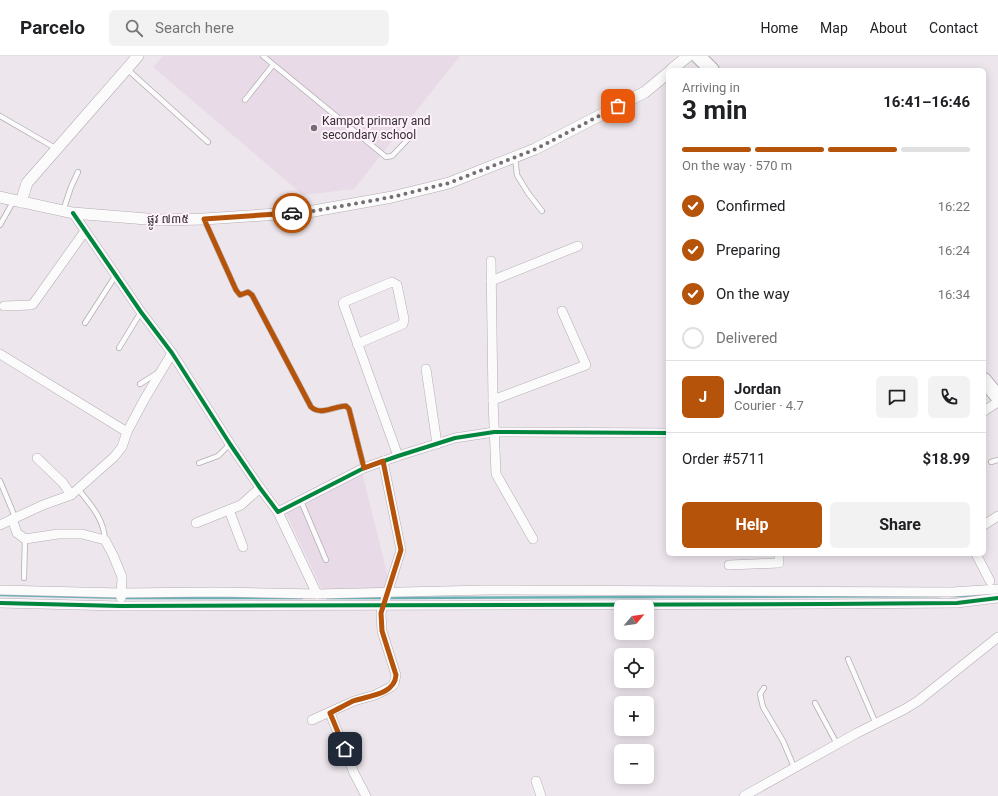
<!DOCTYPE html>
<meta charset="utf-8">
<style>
body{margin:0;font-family:Roboto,"Noto Sans Khmer",sans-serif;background:#f2f2f2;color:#202124;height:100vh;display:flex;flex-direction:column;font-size:15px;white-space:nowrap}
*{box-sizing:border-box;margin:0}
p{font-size:13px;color:#757577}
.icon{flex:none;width:22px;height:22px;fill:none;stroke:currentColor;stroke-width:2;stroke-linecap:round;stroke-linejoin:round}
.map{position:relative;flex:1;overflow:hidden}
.panel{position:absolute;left:666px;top:12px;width:320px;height:488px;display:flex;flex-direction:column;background:#fff;border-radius:6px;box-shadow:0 2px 10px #0003}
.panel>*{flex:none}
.needle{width:26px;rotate:61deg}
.buttons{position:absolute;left:614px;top:544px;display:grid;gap:8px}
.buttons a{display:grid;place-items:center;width:40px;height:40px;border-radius:6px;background:#fff;box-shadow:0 2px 10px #0003;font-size:20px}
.pin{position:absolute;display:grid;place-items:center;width:34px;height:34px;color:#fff;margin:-17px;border-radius:8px;box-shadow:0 2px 6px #0006}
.courier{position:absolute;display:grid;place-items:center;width:40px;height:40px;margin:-20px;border:3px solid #b45309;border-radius:50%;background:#fff;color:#222;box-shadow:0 1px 5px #0007}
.headline em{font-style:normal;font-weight:700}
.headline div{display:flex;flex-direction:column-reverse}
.headline{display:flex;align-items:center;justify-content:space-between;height:68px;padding:0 16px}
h1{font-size:26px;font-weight:700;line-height:30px}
.bar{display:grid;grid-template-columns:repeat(4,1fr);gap:6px 4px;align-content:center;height:48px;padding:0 16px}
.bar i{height:5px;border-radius:3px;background:#e0e0e0}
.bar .current{background:#b45309}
.bar p{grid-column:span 4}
.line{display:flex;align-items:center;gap:10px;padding:0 16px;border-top:1px solid #e0e0e0}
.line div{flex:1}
.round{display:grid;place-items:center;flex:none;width:42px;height:42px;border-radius:6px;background:#f2f2f2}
ol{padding:0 16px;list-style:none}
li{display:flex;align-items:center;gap:12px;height:44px}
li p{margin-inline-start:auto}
li .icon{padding:4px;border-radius:50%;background:#b45309;color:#fff;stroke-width:4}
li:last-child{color:#757577}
li i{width:22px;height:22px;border:2px solid #e0e0e0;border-radius:50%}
.action{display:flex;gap:8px;margin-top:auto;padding:8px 16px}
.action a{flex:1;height:46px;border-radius:6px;background:#b45309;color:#fff;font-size:16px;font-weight:700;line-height:46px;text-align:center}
.action a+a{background:#f2f2f2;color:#202124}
header{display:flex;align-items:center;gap:24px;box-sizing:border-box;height:56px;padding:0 20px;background:#fff;border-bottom:1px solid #e0e0e0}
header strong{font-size:19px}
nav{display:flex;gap:22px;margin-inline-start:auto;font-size:14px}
.search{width:280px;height:36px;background:#f2f2f2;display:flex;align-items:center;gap:10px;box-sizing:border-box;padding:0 14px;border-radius:6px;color:#757577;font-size:15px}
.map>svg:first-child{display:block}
.built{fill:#e8dbe7}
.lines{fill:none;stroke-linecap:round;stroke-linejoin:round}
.stream{stroke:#6ab1b6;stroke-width:2.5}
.service-casing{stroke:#b3adb2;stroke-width:6}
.minor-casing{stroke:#b3adb2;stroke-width:10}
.tertiary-casing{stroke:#b3adb2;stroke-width:12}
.primary-casing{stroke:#b3adb2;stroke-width:16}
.service{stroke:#fcfbfc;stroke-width:4.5}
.minor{stroke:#fcfbfc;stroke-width:9}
.tertiary{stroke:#fcfbfc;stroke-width:11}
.primary{stroke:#fcfbfc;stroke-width:14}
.cycleway-casing{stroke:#fef1fc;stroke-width:6}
.cycleway{stroke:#00873e;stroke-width:4}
.done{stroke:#756f74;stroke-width:4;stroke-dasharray:0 7.2}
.route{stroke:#b45309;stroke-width:5}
.poi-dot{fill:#756f74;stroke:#fef1fc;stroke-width:1.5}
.labels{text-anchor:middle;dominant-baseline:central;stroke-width:4;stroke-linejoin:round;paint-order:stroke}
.poi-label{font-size:12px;fill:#342f33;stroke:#fef1fc;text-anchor:start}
.street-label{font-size:12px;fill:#342f33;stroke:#fef1fc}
</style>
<header>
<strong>Parcelo</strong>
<div class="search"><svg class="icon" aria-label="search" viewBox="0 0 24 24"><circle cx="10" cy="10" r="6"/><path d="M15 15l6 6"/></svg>Search here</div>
<nav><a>Home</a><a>Map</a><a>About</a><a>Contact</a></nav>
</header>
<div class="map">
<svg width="998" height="740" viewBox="0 0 998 740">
<rect width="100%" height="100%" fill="#ede6ec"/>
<!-- built -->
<g class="built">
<path d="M163,0H460L354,133L303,139L153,11Z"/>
<path d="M362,416L388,521L383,534L323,536L285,455Z"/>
</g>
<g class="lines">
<!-- stream -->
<g class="stream">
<path d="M0,539L128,542H302"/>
<path d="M951,540H973L988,538"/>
<path d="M327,542H384"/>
<path d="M389,542L940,540"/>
</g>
<!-- service casing -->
<g class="service-casing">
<g id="service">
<path d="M263,0L386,101L392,100L411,80"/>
<path d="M127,13L208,86"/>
<path d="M245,44L273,9"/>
<path d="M0,60L57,93"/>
<path d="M515,101L517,119L528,137L542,155"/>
<path d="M63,155L71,131L78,116"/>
<path d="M204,163L236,234L240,239L248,236L252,239L311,351C319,359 333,352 343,350H346L349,353L364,412"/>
<path d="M0,169L14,144"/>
<path d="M85,267L116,219"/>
<path d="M119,292L141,256"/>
<path d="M140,328L159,316"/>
<path d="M991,406L998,404"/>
<path d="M199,407L218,400L230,388"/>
<path d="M0,425L15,461"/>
<path d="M78,433C91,449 104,463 105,484"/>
<path d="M301,445L326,504"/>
<path d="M24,522L25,483"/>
<path d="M848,603L876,668"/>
<path d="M764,632L760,638L763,651L783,685L794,711"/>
<path d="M815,647L837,688"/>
</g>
</g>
<!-- minor casing -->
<g class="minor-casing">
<g id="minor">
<path d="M73,157L141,256L172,297L230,388L260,432L278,456L364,412L398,400L455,382L494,376L668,377"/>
<path d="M491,205L493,344L496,418L533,483"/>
<path d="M491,225L578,190"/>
<path d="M4,250L31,249L33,248L85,175"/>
<path d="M357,288L403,268L404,263L397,229L392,226L344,246L343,247L398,400"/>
<path d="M0,298L127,376"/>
<path d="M426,313L437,388"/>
<path d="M493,344L586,309L562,255"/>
<path d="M984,355L998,346"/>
<path d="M37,402L63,427L71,439"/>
<path d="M229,454L243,491"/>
<path d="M12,463L17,477L25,483L58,478H82L105,484L113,499L122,521L121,542"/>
<path d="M196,467L241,449L260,432"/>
<path d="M0,469L43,449L71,439L114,401L122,391L127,376L144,344L172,297"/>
<path d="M984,469L998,460"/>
<path d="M976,498L990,525"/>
<path d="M729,509L779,507V498"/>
<path d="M0,534L121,537L215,536L317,538L278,456"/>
<path d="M317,538L487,534L952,536L998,533"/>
<path d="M0,547L120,550L826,548L957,547L998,542"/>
<path d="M330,657L354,717L366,740"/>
<path d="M312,664L354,645L375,639L391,631L394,628L396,619L382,575L381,557L401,494L383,405"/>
<path d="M536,725L541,740"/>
<path d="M744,740L857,677L905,653L918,645L998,581"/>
</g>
</g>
<!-- tertiary casing -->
<g class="tertiary-casing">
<g id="tertiary">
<path d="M671,14L688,0"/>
<path d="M0,141L73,157L159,164L204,163L308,156L392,141L449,127L535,93L645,36L668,17"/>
<path d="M21,146L27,127L138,0"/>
</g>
</g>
<!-- primary casing -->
<g class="primary-casing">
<g id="primary">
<path d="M698,0L712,14"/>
<path d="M984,324L998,341"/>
</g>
</g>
<!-- service -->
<use href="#service" class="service"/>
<!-- minor -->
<use href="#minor" class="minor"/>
<!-- tertiary -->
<use href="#tertiary" class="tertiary"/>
<!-- primary -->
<use href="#primary" class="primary"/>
<!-- cycleway casing -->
<g class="cycleway-casing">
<g id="cycleway">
<path d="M73,157L141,256L172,297L230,388L260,432L278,456L364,412L398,400L455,382L494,376L668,377"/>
<path d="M0,547L120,550L826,548L957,547L998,542"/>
</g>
</g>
<!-- cycleway -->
<use href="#cycleway" class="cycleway"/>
</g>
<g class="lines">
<!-- done -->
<path class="done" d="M292,157L308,156L392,141L449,127L536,93L618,50"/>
<!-- route -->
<path class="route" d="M292,157L204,163L236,234L240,239L248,236L252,239L311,351C321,360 334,350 346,350L349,353L364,412L383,405L401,494L381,557L382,575L396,619C395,639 367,640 353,645C345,649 338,653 330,657L345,693"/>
</g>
<!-- markers -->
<circle class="poi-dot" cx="314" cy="72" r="4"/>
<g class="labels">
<!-- poi labels -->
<g class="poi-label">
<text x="322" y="65">Kampot primary and<tspan x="322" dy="14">secondary school</tspan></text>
</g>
<!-- street labels -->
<g class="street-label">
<text x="168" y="163">ផ្លូវ ៧៣៥</text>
</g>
</g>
</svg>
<div class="buttons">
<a><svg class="needle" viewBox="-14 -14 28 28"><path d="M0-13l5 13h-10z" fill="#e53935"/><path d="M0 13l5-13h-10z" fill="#757577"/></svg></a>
<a><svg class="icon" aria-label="locate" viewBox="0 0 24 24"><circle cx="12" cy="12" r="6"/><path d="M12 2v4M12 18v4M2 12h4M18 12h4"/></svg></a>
<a>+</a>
<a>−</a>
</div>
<div class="pin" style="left:618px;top:50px;background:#ea580c"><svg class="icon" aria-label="bag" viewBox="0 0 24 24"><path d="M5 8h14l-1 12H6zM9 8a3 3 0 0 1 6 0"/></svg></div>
<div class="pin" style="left:345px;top:693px;background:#1f2937"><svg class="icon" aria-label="home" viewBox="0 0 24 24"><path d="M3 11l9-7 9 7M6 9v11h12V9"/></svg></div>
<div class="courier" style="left:292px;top:157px"><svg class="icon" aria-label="car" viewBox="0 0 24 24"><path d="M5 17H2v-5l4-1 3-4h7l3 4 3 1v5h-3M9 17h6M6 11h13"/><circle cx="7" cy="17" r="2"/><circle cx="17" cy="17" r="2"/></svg></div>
<section class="panel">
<div class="headline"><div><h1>3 min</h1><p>Arriving in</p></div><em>16:41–16:46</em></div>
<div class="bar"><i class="current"></i><i class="current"></i><i class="current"></i><i></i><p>On the way · 570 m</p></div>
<ol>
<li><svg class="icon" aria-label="check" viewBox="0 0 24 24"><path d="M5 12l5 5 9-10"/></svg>Confirmed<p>16:22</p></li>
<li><svg class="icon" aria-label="check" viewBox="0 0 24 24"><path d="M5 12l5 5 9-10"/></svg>Preparing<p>16:24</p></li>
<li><svg class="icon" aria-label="check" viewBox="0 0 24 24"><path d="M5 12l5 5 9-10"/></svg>On the way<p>16:34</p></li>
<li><i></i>Delivered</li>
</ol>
<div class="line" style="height:72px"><b class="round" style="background:#b45309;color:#fff">J</b><div><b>Jordan</b><p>Courier · 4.7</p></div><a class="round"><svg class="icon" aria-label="chat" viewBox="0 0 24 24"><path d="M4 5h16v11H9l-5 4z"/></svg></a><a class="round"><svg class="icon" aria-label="phone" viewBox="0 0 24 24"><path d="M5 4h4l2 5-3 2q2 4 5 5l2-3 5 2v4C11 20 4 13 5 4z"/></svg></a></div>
<div class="line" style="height:52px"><div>Order #5711</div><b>$18.99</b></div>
<div class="action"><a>Help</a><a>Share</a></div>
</section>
</div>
